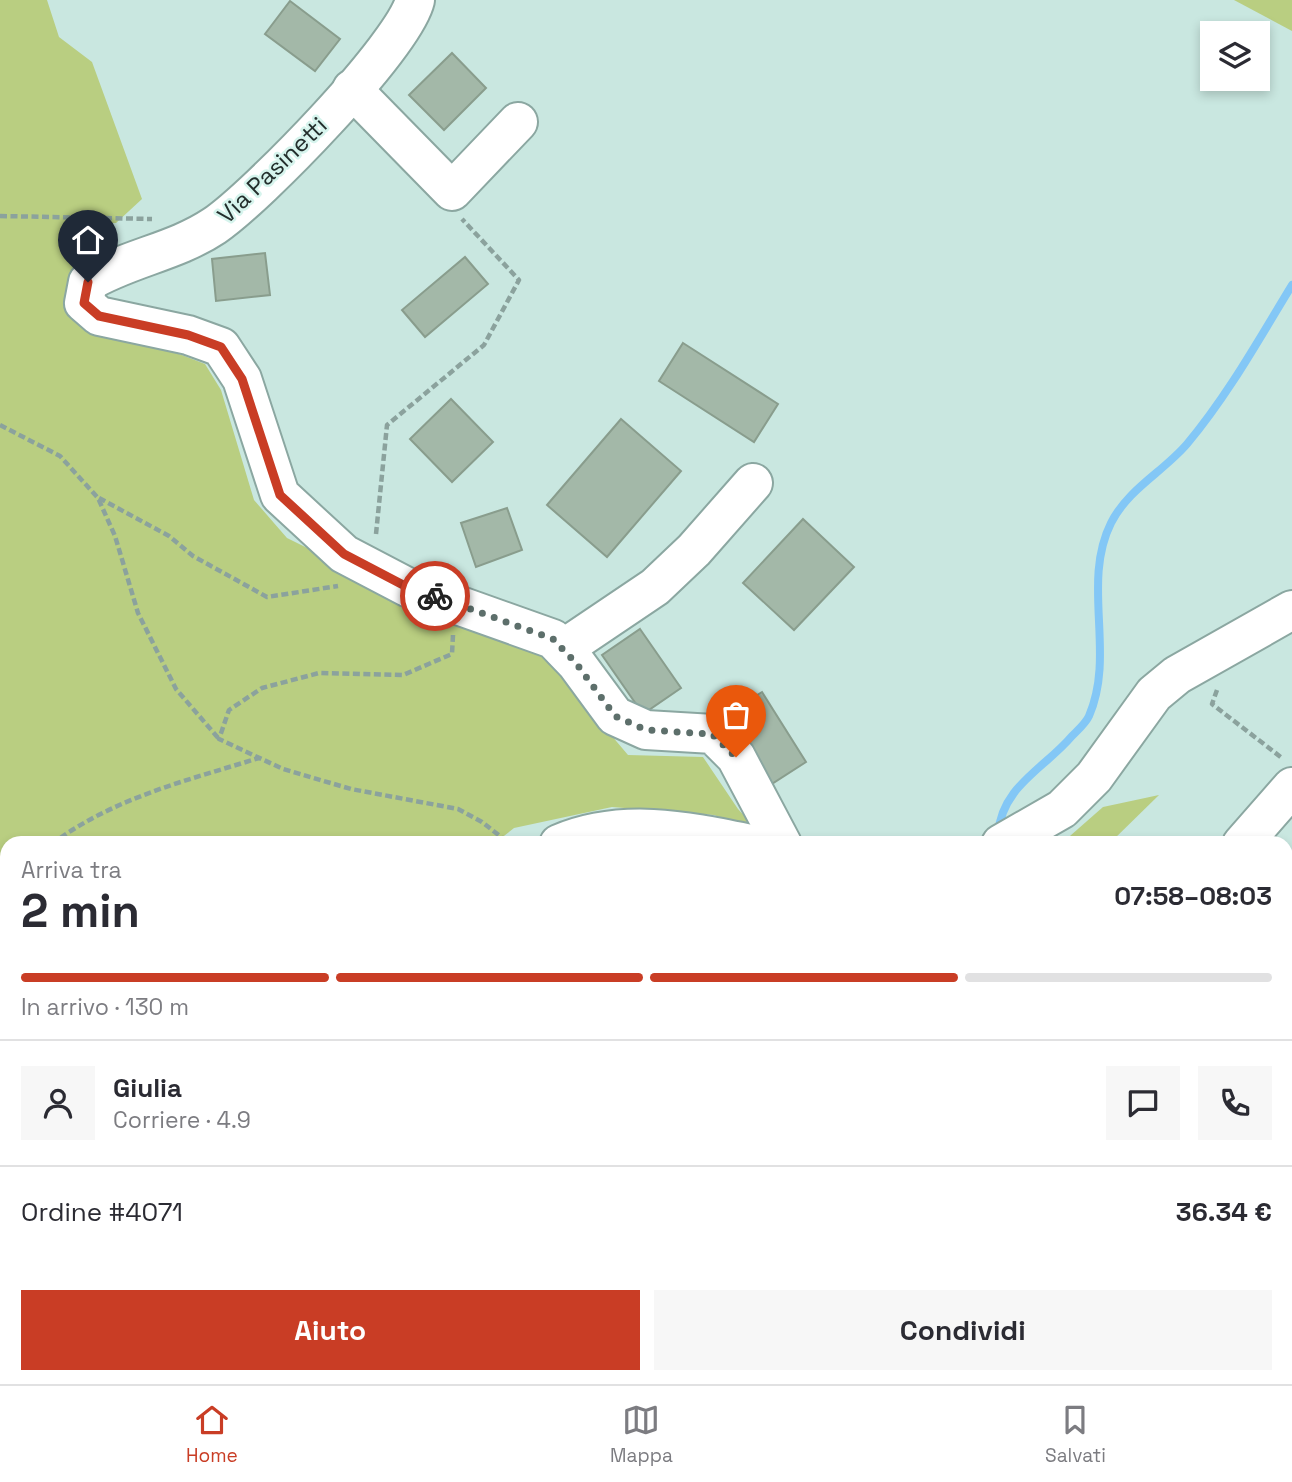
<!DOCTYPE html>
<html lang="it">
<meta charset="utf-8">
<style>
body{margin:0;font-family:"Space Grotesk",sans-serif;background:#f7f7f7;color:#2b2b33;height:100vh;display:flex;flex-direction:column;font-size:26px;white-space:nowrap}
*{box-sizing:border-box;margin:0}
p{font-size:23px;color:#7c7c81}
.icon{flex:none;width:38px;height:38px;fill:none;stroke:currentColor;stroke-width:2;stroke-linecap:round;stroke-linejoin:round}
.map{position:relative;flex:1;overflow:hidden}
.panel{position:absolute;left:0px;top:836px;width:1293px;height:548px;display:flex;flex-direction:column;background:#fff;border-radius:21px 21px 0 0;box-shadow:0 4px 10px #0003}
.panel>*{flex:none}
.tools{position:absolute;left:1200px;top:21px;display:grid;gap:14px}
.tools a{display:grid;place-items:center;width:70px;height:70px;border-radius:0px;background:#fff;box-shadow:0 4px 10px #0003;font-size:35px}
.pin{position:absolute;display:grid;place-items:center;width:60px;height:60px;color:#fff;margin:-72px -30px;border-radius:50% 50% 50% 0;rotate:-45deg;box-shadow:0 0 7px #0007}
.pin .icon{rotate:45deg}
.courier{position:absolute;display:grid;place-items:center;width:70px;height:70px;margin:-35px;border:5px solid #c93d25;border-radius:50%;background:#fff;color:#222;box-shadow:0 2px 9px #0007}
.head em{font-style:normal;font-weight:700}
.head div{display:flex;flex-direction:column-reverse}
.head{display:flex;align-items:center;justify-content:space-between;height:119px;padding:0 21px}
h1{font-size:46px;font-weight:700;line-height:52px}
.bar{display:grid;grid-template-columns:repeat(4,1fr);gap:10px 7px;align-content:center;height:84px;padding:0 21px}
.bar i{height:9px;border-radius:5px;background:#e1e1e2}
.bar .on{background:#c93d25}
.bar p{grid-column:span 4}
.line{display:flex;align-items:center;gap:18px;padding:0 21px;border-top:2px solid #e1e1e2}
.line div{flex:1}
.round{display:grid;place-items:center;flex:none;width:74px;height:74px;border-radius:0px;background:#f7f7f7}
.cta{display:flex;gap:14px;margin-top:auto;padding:14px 21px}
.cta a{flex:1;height:80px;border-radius:0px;background:#c93d25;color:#fff;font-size:28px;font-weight:700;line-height:80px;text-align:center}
.cta a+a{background:#f7f7f7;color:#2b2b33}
.tabs{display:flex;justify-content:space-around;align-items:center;height:98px;border-top:2px solid #e1e1e2;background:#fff;font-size:19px;color:#7c7c81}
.tabs a{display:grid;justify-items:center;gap:4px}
.tabs .on{color:#c93d25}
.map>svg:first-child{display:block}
.green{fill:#b9ce81}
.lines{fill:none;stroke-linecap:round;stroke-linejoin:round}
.stream{stroke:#83c7f6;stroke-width:8}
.building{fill:#a3b8a8;stroke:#899d8d;stroke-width:2}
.minor-casing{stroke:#8ba7a1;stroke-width:42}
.path{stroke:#8ba29d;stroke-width:4.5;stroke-dasharray:7 3.5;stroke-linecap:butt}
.minor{stroke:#fff;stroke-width:38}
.done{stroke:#5d6f6b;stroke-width:7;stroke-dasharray:0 12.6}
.route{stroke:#c93d25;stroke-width:9}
.labels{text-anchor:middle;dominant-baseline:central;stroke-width:5;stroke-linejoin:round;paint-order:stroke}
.street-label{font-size:24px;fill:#232e2c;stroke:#d6f4ed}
</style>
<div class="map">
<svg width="1292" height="1384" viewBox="0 0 1292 1384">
<rect width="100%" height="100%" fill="#c9e7e0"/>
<!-- green -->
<g class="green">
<path d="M0,0H47L59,37L92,62L142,199L116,223L72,225L75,282L71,312L205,364L221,390L254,500L287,538L366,577L528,637L628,755L703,757L738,809L760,833L714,815L612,807L514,828L495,843L7,844V994L1,996L7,1009V1092H0Z"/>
<path d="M1234,0H1292V31Z"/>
<path d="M1159,795L1110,843H1062L1103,807Z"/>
<path d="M1292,1217V1351L1286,1355V1233Z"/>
<path d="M40,1377H99L85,1384H44Z"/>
<path d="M1021,1377H1083L1107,1384H1016Z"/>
<path d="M1149,1377H1256L1247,1384H1144Z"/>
</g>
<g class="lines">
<!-- stream -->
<g class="stream">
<path d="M998,834C1002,786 1044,769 1072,736C1078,730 1086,723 1089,716C1116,654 1081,583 1111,523C1128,489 1163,472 1187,444C1228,395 1259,339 1292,285"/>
<path d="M0,955L7,950"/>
<path d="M1286,1312L1292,1309"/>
<path d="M1180,1384L1188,1377"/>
</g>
</g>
<!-- building -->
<g class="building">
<path d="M290,1L340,39L315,71L265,34Z"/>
<path d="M452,53L486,88L444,130L409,95Z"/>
<path d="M265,253L270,295L216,301L212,259Z"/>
<path d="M465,257L488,284L425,337L402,310Z"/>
<path d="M683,343L778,404L754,442L659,381Z"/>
<path d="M451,399L493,442L452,482L410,439Z"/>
<path d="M621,419L681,471L607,557L547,505Z"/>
<path d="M507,508L522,550L476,567L461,523Z"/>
<path d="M803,519L854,567L794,630L743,583Z"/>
<path d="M640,629L681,688L643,714L602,655Z"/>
<path d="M762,692L806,762L767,787L723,716Z"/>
<path d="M1292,998V1051L1286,1046V1004Z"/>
<path d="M1286,1100L1292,1106V1170L1286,1176Z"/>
<path d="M180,1377H238L241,1384H184Z"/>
<path d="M365,1377H396V1384H346Z"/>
<path d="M429,1377H479L477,1384H428Z"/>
<path d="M800,1377H821L826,1384H792Z"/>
<path d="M848,1377H859L867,1384H842Z"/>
<path d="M900,1377H929L925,1384H907Z"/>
<path d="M936,1377H971L983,1382L933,1384Z"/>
</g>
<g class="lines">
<!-- minor casing -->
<g class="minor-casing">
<g id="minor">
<path d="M415,0C404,46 257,197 214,226C175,252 128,258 88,282L84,303L99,316L188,335L221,347L242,379L280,495L344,554L407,587L553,639L576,663L615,716L646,730L713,734L736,757L782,844"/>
<path d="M352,89L452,191L518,122"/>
<path d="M563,649L655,587L694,550L753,483"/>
<path d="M559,844C622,817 687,831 751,844"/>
<path d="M1001,844L1062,809L1094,777L1154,694L1177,675L1292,610"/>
<path d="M1242,844L1292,787"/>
<path d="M0,1110L7,1109"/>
<path d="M729,1384L739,1377"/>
</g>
</g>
<!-- path -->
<g class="path">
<path d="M0,216L152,219"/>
<path d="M0,425L60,456L98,498L115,536L138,613L176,689L219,739"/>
<path d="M99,498L169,536L193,556L267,597L338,586"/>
<path d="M376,534L387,425L484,345L519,280L462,219"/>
<path d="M453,635L452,654L403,675L319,673L262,688L229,710L219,739L283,769L351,789L458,809L482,822L510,844"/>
<path d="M1217,690L1212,704L1282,758"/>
<path d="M52,844C113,798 188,780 259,758"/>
<path d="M0,883L7,878"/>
</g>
<!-- minor -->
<use href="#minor" class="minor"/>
</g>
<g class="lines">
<!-- done -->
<path class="done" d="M435,596L553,639L576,663L615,716L646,730L712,734L736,757"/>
<!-- route -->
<path class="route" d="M88,282L84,303L99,316L188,335L221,347L242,379L280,495L344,554L407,587L435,596"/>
</g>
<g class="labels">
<!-- street labels -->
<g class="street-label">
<text transform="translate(272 170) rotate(-44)">Via Pasinetti</text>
</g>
</g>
</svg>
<div class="tools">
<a><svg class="icon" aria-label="layers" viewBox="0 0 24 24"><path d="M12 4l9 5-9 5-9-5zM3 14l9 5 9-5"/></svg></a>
</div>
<div class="pin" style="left:736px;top:757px;background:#ea580c"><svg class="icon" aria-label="bag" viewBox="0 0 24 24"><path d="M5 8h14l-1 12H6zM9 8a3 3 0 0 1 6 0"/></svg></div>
<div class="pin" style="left:88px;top:282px;background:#1f2937"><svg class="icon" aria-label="home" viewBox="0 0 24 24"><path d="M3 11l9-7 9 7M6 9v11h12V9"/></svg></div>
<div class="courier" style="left:435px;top:596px"><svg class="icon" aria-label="bike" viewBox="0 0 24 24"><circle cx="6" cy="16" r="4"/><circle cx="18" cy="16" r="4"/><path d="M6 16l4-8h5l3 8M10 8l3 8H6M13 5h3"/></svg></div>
<section class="panel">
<div class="head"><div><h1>2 min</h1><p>Arriva tra</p></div><em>07:58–08:03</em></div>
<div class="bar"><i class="on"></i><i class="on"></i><i class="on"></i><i></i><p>In arrivo · 130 m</p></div>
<div class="line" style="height:126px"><a class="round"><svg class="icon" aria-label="person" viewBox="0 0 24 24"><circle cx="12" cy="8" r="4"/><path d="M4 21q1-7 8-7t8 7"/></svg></a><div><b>Giulia</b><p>Corriere · 4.9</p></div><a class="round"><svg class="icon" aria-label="chat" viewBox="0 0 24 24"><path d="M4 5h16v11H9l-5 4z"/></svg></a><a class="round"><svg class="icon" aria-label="phone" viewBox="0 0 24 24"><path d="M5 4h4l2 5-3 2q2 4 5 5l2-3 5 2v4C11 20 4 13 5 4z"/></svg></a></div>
<div class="line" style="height:91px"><div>Ordine #4071</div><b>36.34 €</b></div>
<div class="cta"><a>Aiuto</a><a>Condividi</a></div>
</section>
</div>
<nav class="tabs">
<a class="on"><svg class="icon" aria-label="home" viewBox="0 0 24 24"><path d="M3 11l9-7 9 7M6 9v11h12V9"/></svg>Home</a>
<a><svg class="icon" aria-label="map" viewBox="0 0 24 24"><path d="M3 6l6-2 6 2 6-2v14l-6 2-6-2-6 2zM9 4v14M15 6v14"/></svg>Mappa</a>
<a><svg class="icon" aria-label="saved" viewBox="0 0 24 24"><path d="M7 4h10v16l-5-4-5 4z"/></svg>Salvati</a>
</nav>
